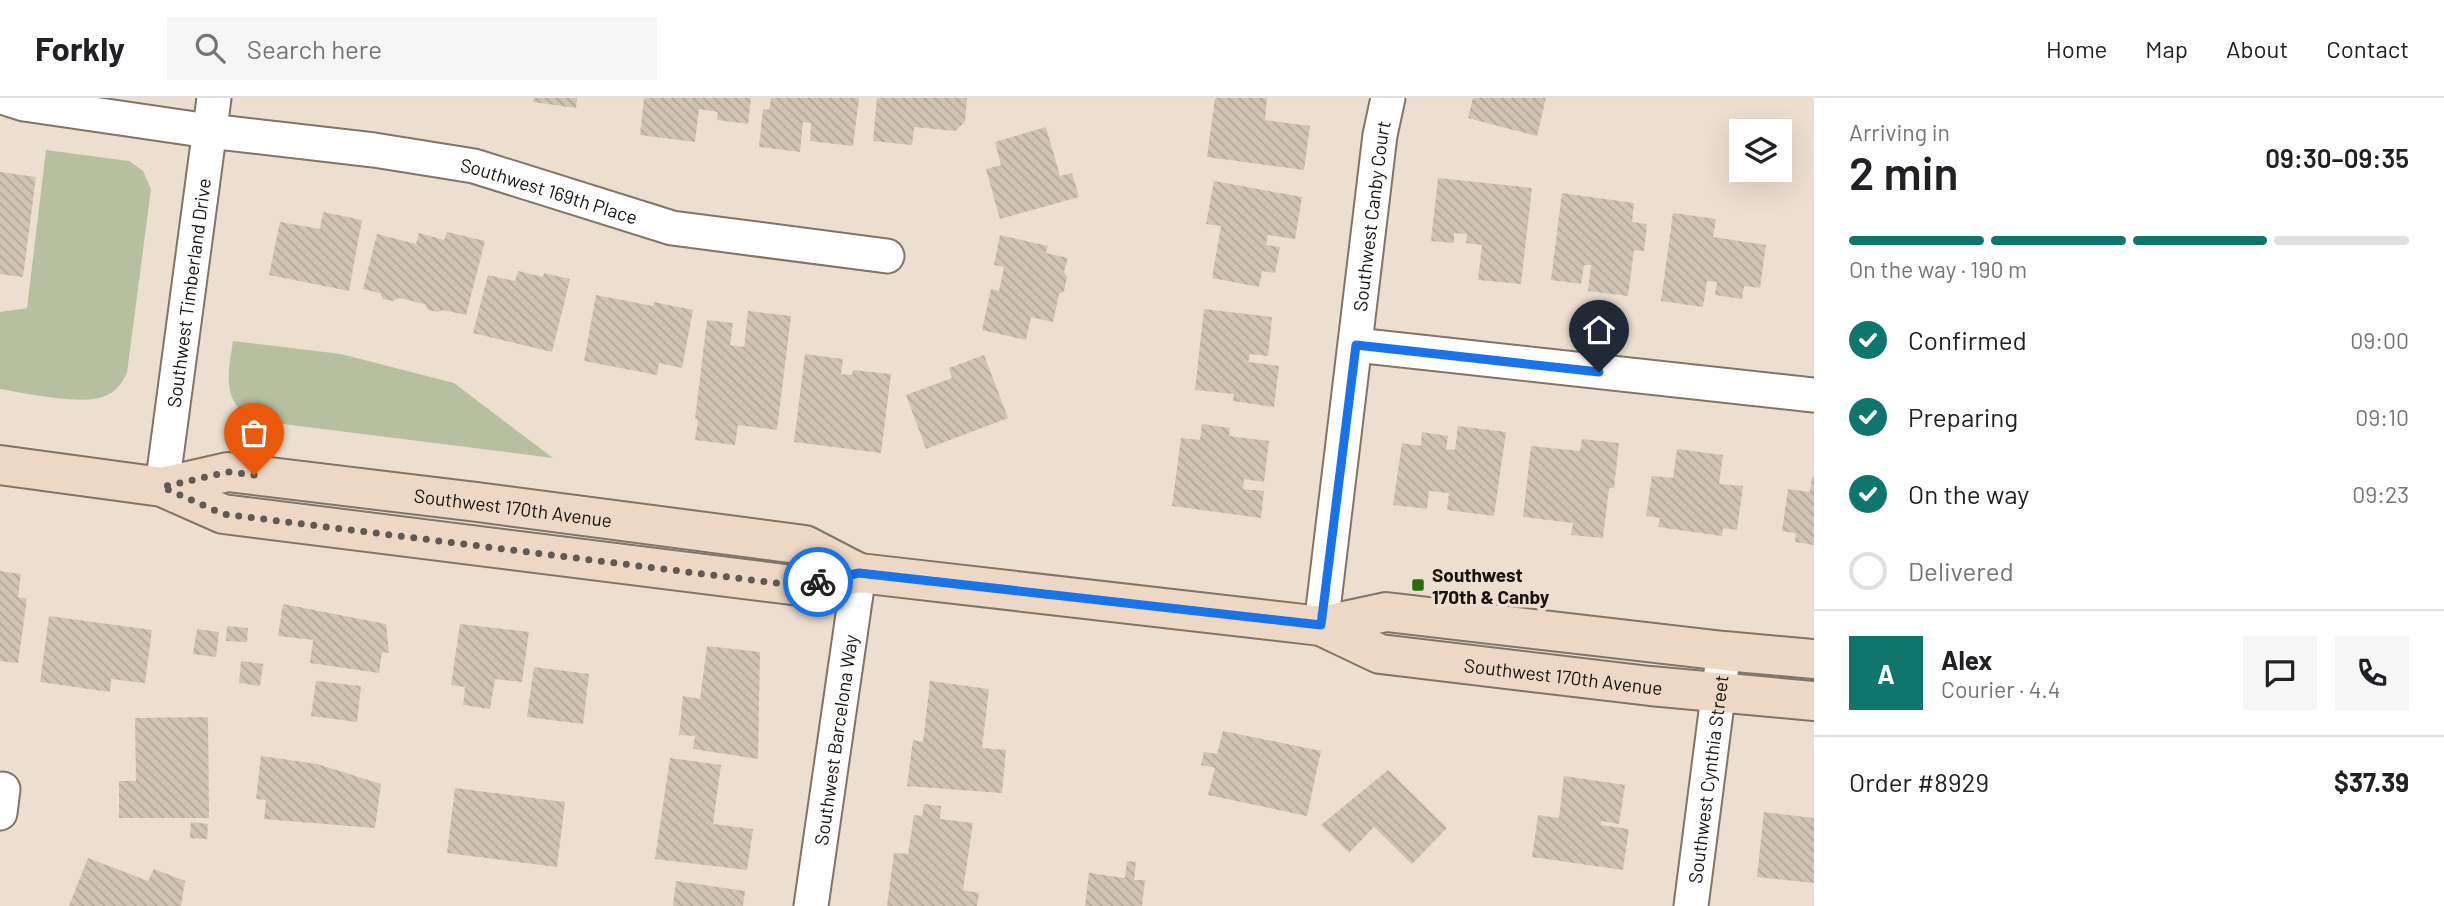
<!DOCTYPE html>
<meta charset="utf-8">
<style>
body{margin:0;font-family:Barlow,sans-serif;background:#f6f6f6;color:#202124;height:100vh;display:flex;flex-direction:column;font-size:26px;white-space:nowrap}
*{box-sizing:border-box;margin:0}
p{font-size:23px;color:#757577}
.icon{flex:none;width:38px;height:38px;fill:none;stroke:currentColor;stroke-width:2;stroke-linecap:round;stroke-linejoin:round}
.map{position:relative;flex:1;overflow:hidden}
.sheet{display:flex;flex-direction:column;background:#fff;width:630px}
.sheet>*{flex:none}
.controls{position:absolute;left:1729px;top:21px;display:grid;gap:14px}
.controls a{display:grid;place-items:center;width:63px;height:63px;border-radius:0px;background:#fff;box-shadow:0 7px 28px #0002;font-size:35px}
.pin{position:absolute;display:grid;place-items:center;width:60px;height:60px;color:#fff;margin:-72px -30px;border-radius:50% 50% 50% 0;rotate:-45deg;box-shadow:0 0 7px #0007}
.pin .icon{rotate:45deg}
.courier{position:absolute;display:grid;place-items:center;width:70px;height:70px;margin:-35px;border:5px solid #1a73e8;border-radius:50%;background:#fff;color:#222;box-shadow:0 2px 9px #0007}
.headline em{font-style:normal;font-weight:600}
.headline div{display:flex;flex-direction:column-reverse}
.headline{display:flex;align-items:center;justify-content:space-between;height:119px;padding:0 35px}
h1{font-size:46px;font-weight:600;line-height:52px}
.bar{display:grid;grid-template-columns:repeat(4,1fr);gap:10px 7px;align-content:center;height:84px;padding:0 35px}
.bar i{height:9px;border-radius:5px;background:#e0e0e0}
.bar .current{background:#0f766e}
.bar p{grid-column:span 4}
.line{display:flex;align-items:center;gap:18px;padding:0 35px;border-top:2px solid #e0e0e0}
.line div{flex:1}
.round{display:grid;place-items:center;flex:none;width:74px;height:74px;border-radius:0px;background:#f6f6f6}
ol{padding:0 35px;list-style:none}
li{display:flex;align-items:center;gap:21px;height:77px}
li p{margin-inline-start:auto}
li .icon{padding:7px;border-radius:50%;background:#0f766e;color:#fff;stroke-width:4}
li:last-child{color:#757577}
li i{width:38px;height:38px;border:4px solid #e0e0e0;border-radius:50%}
header{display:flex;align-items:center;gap:42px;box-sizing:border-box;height:98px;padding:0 35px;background:#fff;border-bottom:2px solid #e0e0e0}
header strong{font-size:33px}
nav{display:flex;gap:38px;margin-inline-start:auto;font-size:24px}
.search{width:490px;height:63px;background:#f6f6f6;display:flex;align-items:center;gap:18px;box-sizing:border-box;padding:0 24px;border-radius:0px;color:#757577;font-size:26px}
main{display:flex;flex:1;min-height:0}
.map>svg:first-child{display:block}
.green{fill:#b6c0a1}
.building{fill:url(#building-back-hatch)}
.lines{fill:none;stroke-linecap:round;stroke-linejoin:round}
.street-casing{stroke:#807568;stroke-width:37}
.secondary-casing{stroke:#807568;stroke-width:42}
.street{stroke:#fff;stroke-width:33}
.secondary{stroke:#ecd8c4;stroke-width:38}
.done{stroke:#625a52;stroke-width:7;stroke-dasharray:0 12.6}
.route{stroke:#1a73e8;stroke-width:9}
.poi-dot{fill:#276d08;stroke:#ecdfd0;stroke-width:2.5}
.labels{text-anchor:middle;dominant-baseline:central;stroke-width:7;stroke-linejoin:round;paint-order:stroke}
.street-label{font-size:19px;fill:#17130e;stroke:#ecdfd0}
.poi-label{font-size:19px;font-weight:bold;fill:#17130e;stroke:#ecdfd0;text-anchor:start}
</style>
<header>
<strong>Forkly</strong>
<div class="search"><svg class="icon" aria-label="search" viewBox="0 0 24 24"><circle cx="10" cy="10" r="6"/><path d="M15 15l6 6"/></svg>Search here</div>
<nav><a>Home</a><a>Map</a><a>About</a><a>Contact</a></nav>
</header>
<main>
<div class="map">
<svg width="1814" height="808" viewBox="0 0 1814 808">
<defs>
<pattern id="building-back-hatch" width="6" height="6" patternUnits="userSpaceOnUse" patternTransform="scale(1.75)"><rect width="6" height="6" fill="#cfc3b4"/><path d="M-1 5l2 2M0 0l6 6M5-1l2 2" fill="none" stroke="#b1a79a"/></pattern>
</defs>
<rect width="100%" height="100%" fill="#ecdfd0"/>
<!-- green -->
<g class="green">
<path d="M46,52L129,63L143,73L151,91L127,275C122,285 116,294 105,298C83,308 25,295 0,291V214L27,210Z"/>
<path d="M233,243L341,256L454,285L553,360L259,323C220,308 228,276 233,243Z"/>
</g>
<!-- building -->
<g class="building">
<path d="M534,0H577L576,10L533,4Z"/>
<path d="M644,0H751L748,26L717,22L718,14L699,11L695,44L640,37Z"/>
<path d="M771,0H859L853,48L810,43L811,25L803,24L800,54L759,49L763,11L769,12Z"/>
<path d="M877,0H967L965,24L955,33L914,29L912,47L873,43Z"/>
<path d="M1215,0H1267L1265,22L1310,28L1304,72L1207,59Z"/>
<path d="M1473,0H1546L1537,38L1468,20Z"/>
<path d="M1046,29L1060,78L1072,75L1079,99L1000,121L986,71L1001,67L995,44Z"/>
<path d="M0,74L36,79L23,179L0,176Z"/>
<path d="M1438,80L1532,90L1521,186L1478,182L1482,147L1466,145L1467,136L1454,135V145L1431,143Z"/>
<path d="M1214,83L1302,99L1295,141L1268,137L1266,147L1280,149L1275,175L1262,173L1259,189L1212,180L1221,128L1206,126Z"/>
<path d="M1562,95L1634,105L1632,124L1647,126L1644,153L1634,152L1628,198L1588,193L1591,167H1584L1581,186L1551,182Z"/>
<path d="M323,114L362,122L349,193L269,177L280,124L320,131Z"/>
<path d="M1673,115L1716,121L1713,139L1766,147L1760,190L1744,188L1742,201L1715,197L1717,184L1707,183L1703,209L1661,203Z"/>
<path d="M447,134L485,143L466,217L443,212L438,214L428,212L425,206L399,200L393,203L383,201L380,195L363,191L377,136L416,146L419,135L444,142Z"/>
<path d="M1000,137L1048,148L1046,155L1068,160L1064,174L1067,179L1064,193L1059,196L1053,224L1031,219L1026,242L982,232L991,191L999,193L1004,169L994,167Z"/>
<path d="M518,173L543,179L544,175L570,181L552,254L473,235L488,177L515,183Z"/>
<path d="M596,197L653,208L654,204L693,212L682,270L659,265L657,277L584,263Z"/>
<path d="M1204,211L1272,219L1268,258L1250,256L1248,264L1279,268L1274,309L1233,303L1234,296L1195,292Z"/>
<path d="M748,213L791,218L777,332L738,327L735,347L695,342L698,322L695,321L707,222L733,225L730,247L744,249Z"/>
<path d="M805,256L843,261L841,276L852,277L853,272L891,276L881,355L794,344Z"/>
<path d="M984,257L1008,320L926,351L906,297L952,280L949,270Z"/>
<path d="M1202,326L1230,330L1229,338L1269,343L1264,384L1244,381L1243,391L1264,393L1261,420L1172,408L1181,340L1200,342Z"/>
<path d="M1458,328L1506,334L1494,418L1447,412L1449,395L1429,393L1427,411L1393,407L1402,345L1421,348L1422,334L1448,338L1446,351L1455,352Z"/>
<path d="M1582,341L1619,345L1614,390H1609L1603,440L1571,437L1573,425L1523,419L1531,348L1580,353Z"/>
<path d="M1677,351L1723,357L1719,386L1743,388L1737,432L1723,430L1722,438L1658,429L1660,420L1646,418L1652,378L1673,380Z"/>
<path d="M1812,379H1814V447L1795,444L1796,435L1782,433L1788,391L1810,394Z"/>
<path d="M0,473L21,476L18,499L27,501L18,565L0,563Z"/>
<path d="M283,506L386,526L389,555L382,554L379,575L310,565L313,542L278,538Z"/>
<path d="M49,518L152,532L145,585L111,581L110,594L40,584Z"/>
<path d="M460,526L529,534L522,584L495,581L490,611L463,607L465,589L451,587Z"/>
<path d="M227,528L248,530L247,544L226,543Z"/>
<path d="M197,531L219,534L216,559L193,556Z"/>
<path d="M707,548L760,554L758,661L693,651L695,638L679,637L683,598L700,601Z"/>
<path d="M241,563L263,566L260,588L239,585Z"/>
<path d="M534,569L589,576L583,626L527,619Z"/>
<path d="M316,583L361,588L357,624L311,618Z"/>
<path d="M930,583L989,591L982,650L1006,652L1002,695L907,688L913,642L923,644Z"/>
<path d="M208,619L209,720H119V683H136L135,620Z"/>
<path d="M1223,633L1321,653L1307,718L1208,697L1215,670L1201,667L1204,654L1217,656Z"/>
<path d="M261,658L317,666L381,686L375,730L264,721L266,702L256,701Z"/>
<path d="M670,660L721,667L713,726L753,731L747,772L655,761Z"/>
<path d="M1388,672L1447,730L1412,766L1374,729L1349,755L1321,727Z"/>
<path d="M1564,678L1625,687L1619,726L1601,723V727L1629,731L1623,772L1532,759L1538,717L1559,720Z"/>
<path d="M455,690L565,704L557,769L447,755Z"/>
<path d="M924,706L941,708L940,721L973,725L963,792L979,795L977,808H887L894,755L908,756L914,717L922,718Z"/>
<path d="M1764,714L1814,720V785L1757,779Z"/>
<path d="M191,724L208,726L207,741L190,740Z"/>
<path d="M88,760L148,783L154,771L185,783L181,808H69Z"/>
<path d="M1127,763L1136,764L1134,782H1145L1142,808H1085L1089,775L1125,780Z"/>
<path d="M676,783L745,793L743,808H673Z"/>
</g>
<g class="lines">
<!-- street casing -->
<g class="street-casing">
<g id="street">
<path id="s1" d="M5,0L24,6L209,33L374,52L474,68L672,130L887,158"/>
<path d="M1356,247L1814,297"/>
<path id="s2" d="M162,389L214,0"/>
<path id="s3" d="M1321,528L1380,37L1388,0"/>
<path d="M0,715L3,691"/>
<path id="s4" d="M811,808L859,475"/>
<path id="s5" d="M1691,808L1722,567"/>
</g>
</g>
<!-- secondary casing -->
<g class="secondary-casing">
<g id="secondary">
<path d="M0,367L162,389L223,416L800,488L859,475L1321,528L1386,514L1724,553L1814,561"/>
<path id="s6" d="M162,389L228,374L477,404L805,447L859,475"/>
<path id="s7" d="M1321,528L1380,556L1650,588L1814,603"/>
</g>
</g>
<!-- street -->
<use href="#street" class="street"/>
<!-- secondary -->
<use href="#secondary" class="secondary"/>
</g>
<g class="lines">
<!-- done -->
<path class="done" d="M254,377L228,374L162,389L223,416L800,488L818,484"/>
<!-- route -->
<path class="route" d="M818,484L859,475L1321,527L1356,247L1599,274"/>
</g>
<!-- markers -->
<rect class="poi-dot" x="1411" y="480" width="14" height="14" rx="3.5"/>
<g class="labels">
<!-- street labels -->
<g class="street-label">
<text stroke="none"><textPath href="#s1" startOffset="553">Southwest 169th Place</textPath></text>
<text stroke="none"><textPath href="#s3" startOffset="413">Southwest Canby Court</textPath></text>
<text stroke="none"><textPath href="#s2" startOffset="196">Southwest Timberland Drive</textPath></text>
<text stroke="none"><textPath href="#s6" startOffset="355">Southwest 170th Avenue</textPath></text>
<text stroke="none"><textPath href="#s7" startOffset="250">Southwest 170th Avenue</textPath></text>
<text stroke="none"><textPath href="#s4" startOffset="168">Southwest Barcelona Way</textPath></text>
<text stroke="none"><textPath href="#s5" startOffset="128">Southwest Cynthia Street</textPath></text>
</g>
<!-- poi labels -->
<g class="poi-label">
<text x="1432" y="476">Southwest<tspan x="1432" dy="22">170th &amp; Canby</tspan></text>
</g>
</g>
</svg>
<div class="controls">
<a><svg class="icon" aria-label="layers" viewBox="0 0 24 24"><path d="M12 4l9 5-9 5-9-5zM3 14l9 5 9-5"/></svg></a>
</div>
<div class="pin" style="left:254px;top:377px;background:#ea580c"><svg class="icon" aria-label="bag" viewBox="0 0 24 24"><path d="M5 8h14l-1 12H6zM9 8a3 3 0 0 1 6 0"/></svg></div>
<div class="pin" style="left:1599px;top:274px;background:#1f2937"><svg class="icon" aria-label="home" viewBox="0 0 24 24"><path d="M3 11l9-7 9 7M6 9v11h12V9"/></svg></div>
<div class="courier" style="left:818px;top:484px"><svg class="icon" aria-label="bike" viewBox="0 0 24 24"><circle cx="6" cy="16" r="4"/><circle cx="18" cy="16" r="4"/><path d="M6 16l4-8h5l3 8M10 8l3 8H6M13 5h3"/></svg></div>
</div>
<section class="sheet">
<div class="headline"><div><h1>2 min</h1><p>Arriving in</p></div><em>09:30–09:35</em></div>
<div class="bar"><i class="current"></i><i class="current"></i><i class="current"></i><i></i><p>On the way · 190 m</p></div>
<ol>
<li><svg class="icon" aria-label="check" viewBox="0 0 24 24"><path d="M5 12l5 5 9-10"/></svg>Confirmed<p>09:00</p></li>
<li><svg class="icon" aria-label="check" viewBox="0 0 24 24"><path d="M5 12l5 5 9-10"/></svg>Preparing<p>09:10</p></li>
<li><svg class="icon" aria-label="check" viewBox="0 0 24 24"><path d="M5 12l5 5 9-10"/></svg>On the way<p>09:23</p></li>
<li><i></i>Delivered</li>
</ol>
<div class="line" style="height:126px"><b class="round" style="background:#0f766e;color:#fff">A</b><div><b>Alex</b><p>Courier · 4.4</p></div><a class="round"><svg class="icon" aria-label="chat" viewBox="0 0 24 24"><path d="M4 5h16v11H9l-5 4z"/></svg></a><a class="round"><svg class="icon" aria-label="phone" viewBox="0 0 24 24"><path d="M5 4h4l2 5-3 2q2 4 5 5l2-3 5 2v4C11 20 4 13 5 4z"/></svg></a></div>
<div class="line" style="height:91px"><div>Order #8929</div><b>$37.39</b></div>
</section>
</main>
